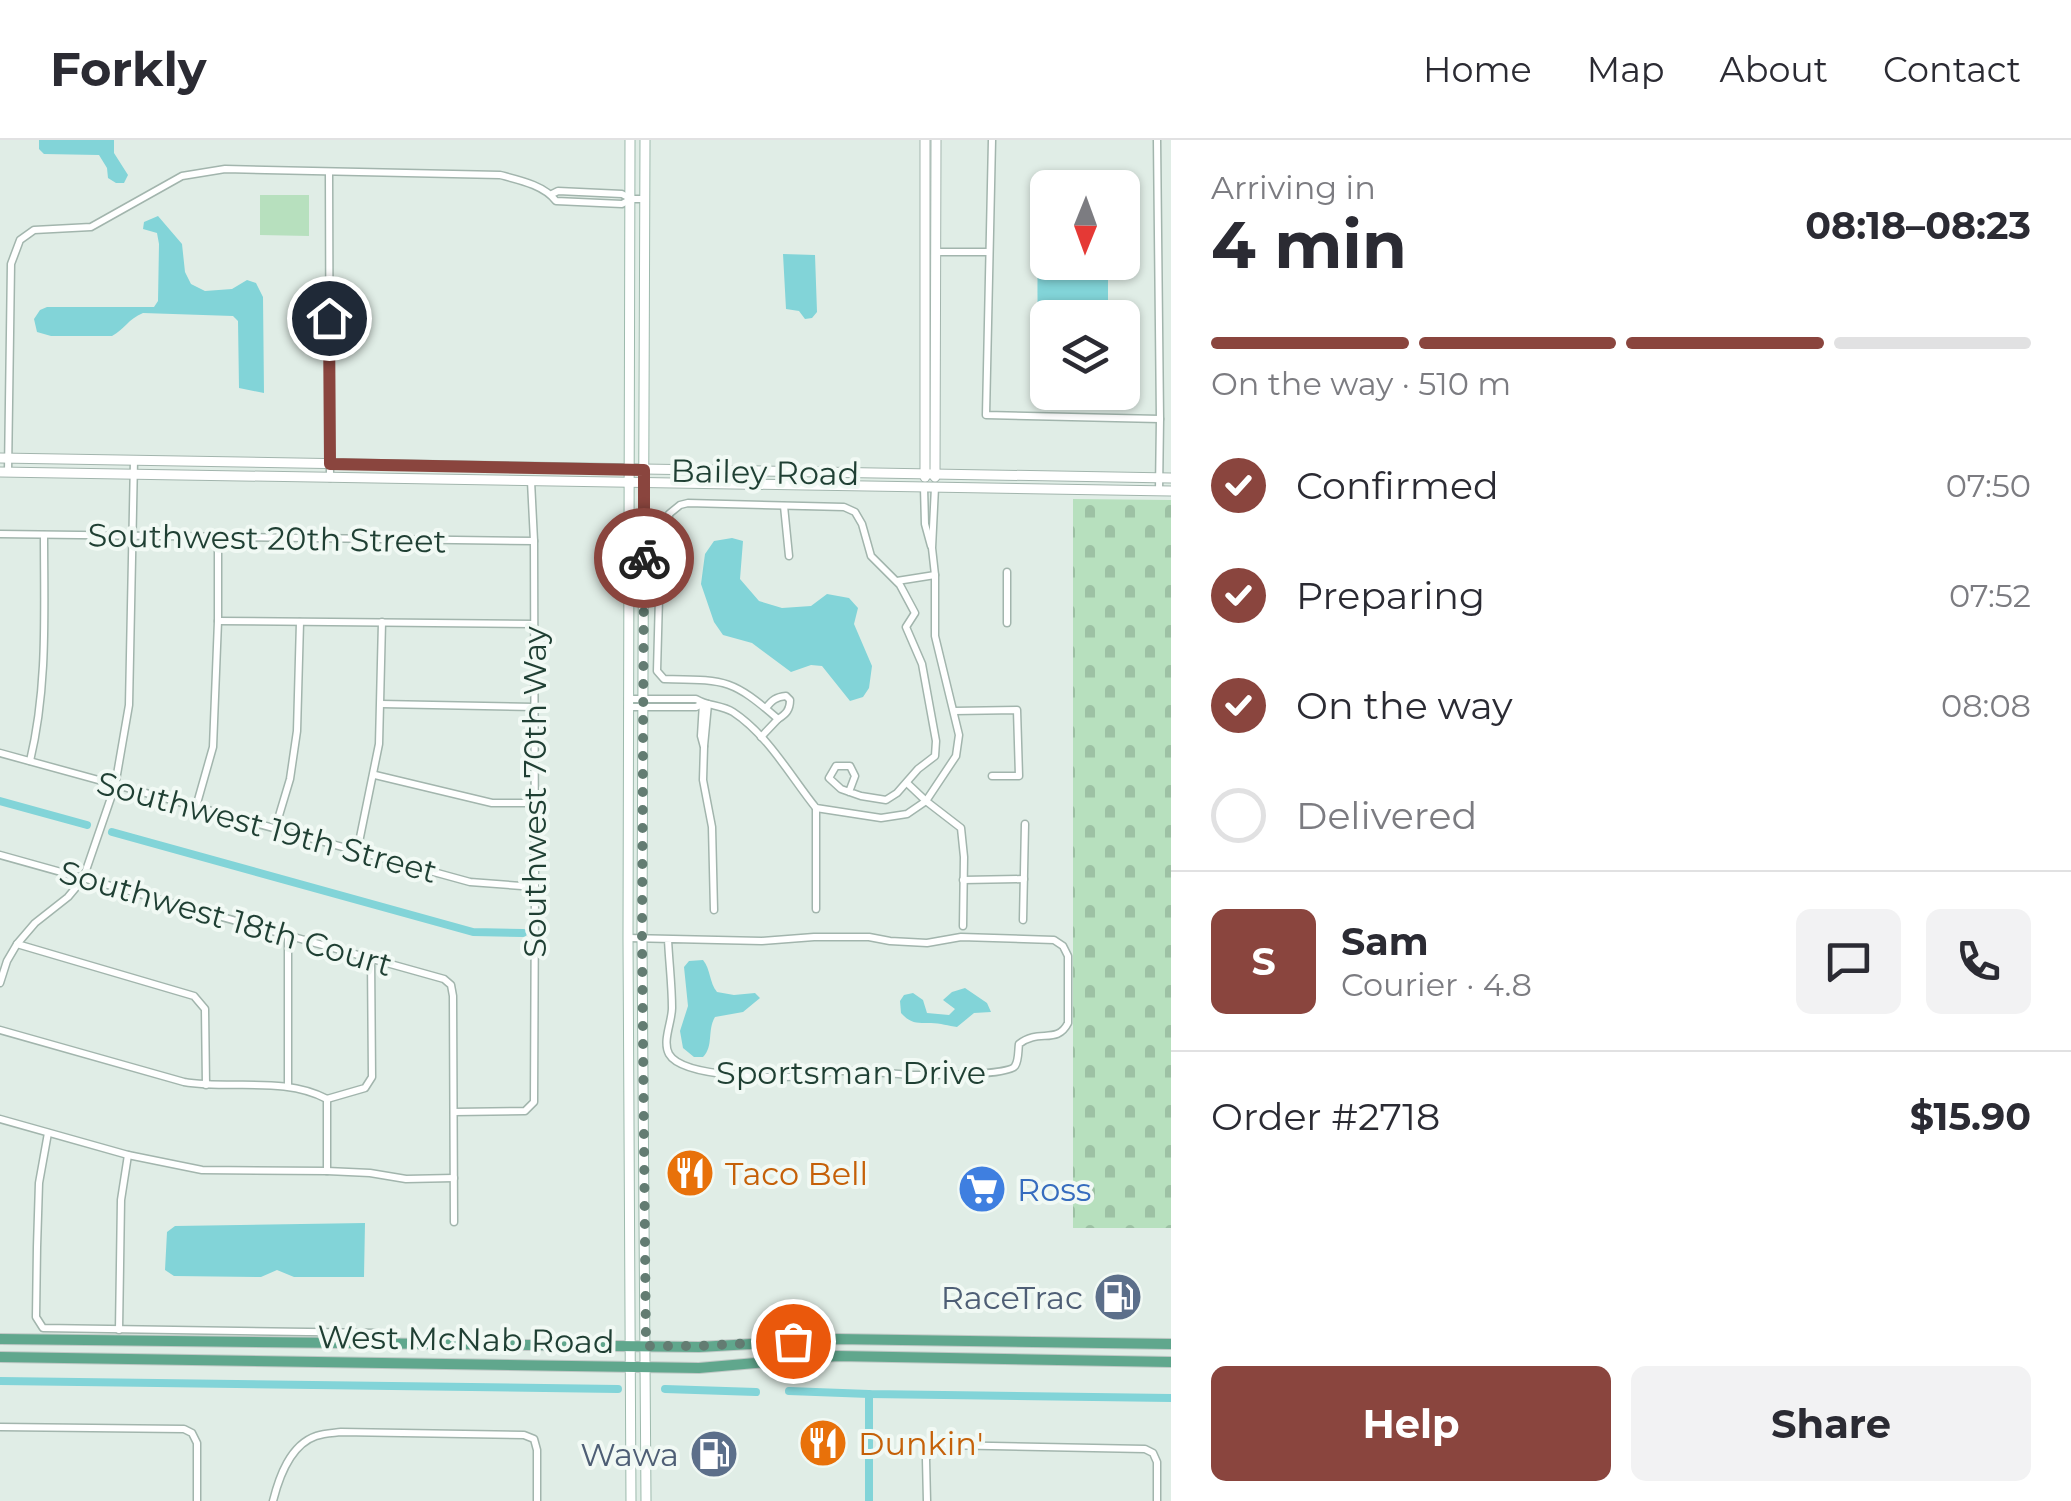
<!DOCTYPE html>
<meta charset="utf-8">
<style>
body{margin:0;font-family:Montserrat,sans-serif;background:#f2f2f3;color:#2b2b33;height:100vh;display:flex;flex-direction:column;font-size:38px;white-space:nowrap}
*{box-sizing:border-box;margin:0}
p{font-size:32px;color:#7c7c81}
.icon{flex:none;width:55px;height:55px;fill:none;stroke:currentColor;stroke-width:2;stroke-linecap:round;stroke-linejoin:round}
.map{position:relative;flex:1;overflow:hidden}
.sheet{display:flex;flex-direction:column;background:#fff;width:900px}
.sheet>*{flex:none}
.needle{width:65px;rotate:181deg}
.fabs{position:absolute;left:1030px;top:30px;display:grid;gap:20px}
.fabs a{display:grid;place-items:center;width:110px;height:110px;border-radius:15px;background:#fff;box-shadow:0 2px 8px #0004;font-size:50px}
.pin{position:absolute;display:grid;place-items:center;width:85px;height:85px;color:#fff;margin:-42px;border:5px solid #fff;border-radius:50%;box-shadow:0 2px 10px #0007}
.courier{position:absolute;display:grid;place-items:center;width:100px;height:100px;margin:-50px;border:8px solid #8a453e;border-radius:50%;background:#fff;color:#222;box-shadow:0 2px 12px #0007}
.headline em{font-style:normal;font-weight:700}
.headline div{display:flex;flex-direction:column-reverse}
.headline{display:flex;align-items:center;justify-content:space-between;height:170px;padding:0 40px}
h1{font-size:65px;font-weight:700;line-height:75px}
.bar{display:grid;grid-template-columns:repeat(4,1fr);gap:15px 10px;align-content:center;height:120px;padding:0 40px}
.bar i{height:12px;border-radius:8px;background:#e1e1e2}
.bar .current{background:#8a453e}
.bar p{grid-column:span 4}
.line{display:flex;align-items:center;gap:25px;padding:0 40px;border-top:2px solid #e1e1e2}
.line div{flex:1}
.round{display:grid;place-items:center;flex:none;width:105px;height:105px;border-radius:15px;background:#f2f2f3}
ol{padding:0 40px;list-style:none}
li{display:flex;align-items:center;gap:30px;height:110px}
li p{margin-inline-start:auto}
li .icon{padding:10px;border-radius:50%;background:#8a453e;color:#fff;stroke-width:4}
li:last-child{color:#7c7c81}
li i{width:55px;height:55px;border:5px solid #e1e1e2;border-radius:50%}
.primary-button{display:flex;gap:20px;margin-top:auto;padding:20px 40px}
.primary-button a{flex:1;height:115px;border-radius:15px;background:#8a453e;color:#fff;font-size:40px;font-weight:700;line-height:115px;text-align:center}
.primary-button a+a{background:#f2f2f3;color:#2b2b33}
header{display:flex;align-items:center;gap:60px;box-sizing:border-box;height:140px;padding:0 50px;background:#fff;border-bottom:2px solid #e1e1e2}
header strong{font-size:48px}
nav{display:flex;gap:55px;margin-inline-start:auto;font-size:35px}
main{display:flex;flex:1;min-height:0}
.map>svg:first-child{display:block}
.cemetery{fill:url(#cemetery-stones)}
.garden{fill:#b7e0be}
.water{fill:#82d4d8}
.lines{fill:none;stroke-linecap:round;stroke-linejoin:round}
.canal{stroke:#82d4d8;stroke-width:8}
.minor-casing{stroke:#a2b5ad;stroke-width:9}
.tertiary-casing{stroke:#a2b5ad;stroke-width:11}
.secondary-casing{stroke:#9dbaad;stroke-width:11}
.primary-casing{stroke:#c0c9c6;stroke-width:12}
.minor{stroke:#fff;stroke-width:6}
.tertiary{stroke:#fff;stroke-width:9}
.secondary{stroke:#fff;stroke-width:9}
.primary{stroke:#60a78d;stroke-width:10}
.done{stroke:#637c72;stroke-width:10;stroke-dasharray:0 18}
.route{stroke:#8a453e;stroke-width:12}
.labels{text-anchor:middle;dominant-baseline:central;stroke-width:8;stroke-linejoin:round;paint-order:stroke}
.street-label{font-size:32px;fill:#1f3f33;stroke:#f1f9f4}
.food-label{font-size:32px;fill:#c56008;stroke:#f1f9f4;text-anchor:start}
.shop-label{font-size:32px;fill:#366cbe;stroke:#f1f9f4;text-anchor:start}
.service-label{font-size:32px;fill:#4e5e75;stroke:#f1f9f4;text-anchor:end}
</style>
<header>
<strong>Forkly</strong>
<nav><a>Home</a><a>Map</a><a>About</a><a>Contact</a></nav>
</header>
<main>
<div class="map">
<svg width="1171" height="1361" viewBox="0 0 1171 1361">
<defs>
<pattern id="cemetery-stones" width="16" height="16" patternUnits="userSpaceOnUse" patternTransform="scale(2.5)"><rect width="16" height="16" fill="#b7e0be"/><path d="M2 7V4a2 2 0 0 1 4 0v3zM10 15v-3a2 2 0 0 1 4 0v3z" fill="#9dc1a4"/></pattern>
</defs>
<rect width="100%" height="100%" fill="#e0ede6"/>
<!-- cemetery -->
<path class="cemetery" d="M1073,359L1171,360V1088H1073Z"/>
<!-- garden -->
<path class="garden" d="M260,55H309V96L260,95Z"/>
<!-- water -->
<g class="water">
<path d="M39,0H114V13L128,35L124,43H116L108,38L107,28L99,15L44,14L39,9Z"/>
<path d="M1094,31L1103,32L1109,47L1048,48V122L1108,123V177L1048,178L1047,229L1043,226C1033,171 1040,105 1038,49C1048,30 1075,32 1094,31Z"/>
<path d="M158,76L182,104L185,132L191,144L205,151L232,149L247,140L256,143L263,157L264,253L239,248L238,181L233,176L143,173C128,179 125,189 112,196H51L37,192L34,179L40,170L47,167H154L158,161L159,104L157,93L143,89L144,82Z"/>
<path d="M783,114L815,115L817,172L812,178L805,179L799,171L786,169Z"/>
<path d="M732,398L743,401L740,439L759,461L782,468L811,466L827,454L849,458L858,468L854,484L872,526L869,548L863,557L850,561L822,526L811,525L791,532L752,503L723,495L714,482L701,444L705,414L714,401Z"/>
<path d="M703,820C711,830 709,842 717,852L734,855L755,853L760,858L743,872L715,877C707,890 714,906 703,917H694L683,908L680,891L688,866L684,827L689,821Z"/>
<path d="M965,848L987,863L991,872L974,873L957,887C949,886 940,883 931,883C917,883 911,884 901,873L900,861L904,855L913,853L923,860L927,873L949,875L955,869L943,860L952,852Z"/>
<path d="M365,1083L364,1137H294L277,1130L261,1137L174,1136L165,1130L167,1092L175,1086Z"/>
</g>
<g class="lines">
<!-- canal -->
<g class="canal">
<path d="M0,661L87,685"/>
<path d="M112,692L473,792L523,793"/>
<path d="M0,1241L618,1249"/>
<path d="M665,1249L756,1252"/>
<path d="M789,1251L869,1254L1171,1258"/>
<path d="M869,1254V1361"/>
</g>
<!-- minor casing -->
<g class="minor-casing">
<g id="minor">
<path d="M992,0L986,275L1160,279"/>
<path d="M1157,0L1160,279L1159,351"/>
<path d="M329,32L330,338"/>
<path d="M552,54L558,51L622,54L631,59"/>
<path d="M935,112H989"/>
<path d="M8,332L11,124L20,100L34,90L91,87L182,36L225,29L500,35C519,40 544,45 556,61L622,64L631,59H645"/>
<path d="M924,347L925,384L931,406"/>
<path d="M784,366L789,416"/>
<path d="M0,394L534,401"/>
<path d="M897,441L935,435"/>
<path d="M218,481L533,484"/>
<path d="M1007,483V432"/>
<path d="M628,559H696C707,566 722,565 733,572C768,595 791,637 816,668L881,678L907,674L926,661L956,616L959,595L935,496V435L932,408L935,347"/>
<path d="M703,563L701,596L704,607L703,640L712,687L714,770"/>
<path d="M381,564L534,567"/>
<path d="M628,567H696L702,564"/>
<path d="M766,568C772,560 776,557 786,556L790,560C790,570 786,574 778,579C731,538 725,540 664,539L657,531L660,420L669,403V374L680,365L688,363L844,367L855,372L862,384L871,416L900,445L915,473L906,487L922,524L936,601L935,616L918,629L897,653L886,660L861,656L841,649L829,638L836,626H850L855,636L849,652"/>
<path d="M954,571L1017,570L1019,636H992"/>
<path d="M761,597L778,579"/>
<path d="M704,606L708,564"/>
<path d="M0,613L470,742L535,747"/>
<path d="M30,621C48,546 44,471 44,395"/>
<path d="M375,635L492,663H535"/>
<path d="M907,643L926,661L961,688L964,717L963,786"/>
<path d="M196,667L213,607L218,481V397"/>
<path d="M275,689L290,639L297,591L300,482"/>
<path d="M357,712L379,604L382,482"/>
<path d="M0,715L444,839L451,845L453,856L454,1082"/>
<path d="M963,740L1024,739"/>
<path d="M816,769V668"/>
<path d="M1023,780L1025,684"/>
<path d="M628,798L762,801L814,797H869L890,801L927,803L961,797L1054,800L1063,806L1068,816V883C1057,905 1039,888 1019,904C1018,910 1019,920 1015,926C1009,936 925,935 910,935C887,933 863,931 840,931C830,931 820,935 810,936C782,938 683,939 669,914C662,901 672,882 672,868C672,845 669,822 668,799"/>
<path d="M17,804L194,856L205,869L206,945"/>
<path d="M0,843L7,821L17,804L35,783L68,757L83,739L115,646L129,565L134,320"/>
<path d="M0,890L184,942C231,950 284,936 327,959"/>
<path d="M288,946V795"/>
<path d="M327,959L365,948L372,937L371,818"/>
<path d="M454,972L525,971L534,962L535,747L534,401L531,341"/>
<path d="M0,979L128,1015L202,1030L327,1031L370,1033L406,1039L454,1038"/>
<path d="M48,993L39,1043L37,1107L36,1177L43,1188L380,1193"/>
<path d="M327,1031V959"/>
<path d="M119,1190L121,1060L128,1015"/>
<path d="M0,1287L184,1289L192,1293L197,1303V1361"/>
<path d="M273,1361C279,1337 290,1305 316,1296C324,1293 333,1293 341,1292L524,1295L534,1299L537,1310V1361"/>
<path d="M927,1361L926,1319L931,1309L940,1305L1145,1309L1153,1313L1157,1322V1361"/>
</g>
</g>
<!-- tertiary casing -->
<g class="tertiary-casing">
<g id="tertiary">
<path d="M0,318L1171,338"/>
<path d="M0,332L1171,351"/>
<path d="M925,337V0"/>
<path d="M935,337L936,0"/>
</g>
</g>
<!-- secondary casing -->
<g class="secondary-casing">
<g id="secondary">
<path d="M630,0L628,798L631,1361"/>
<path d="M645,0L642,798L646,1361"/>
</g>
</g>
<!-- primary casing -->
<g class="primary-casing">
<g id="primary">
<path d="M0,1199L699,1207L836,1199L1171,1204"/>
<path d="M0,1217L699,1228L837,1216L1171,1222"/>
</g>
</g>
<!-- minor -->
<use href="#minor" class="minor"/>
<!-- tertiary -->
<use href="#tertiary" class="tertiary"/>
<!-- secondary -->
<use href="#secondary" class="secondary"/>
<!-- primary -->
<use href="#primary" class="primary"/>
</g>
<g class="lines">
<!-- done -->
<path class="done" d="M644,418L642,798L646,1206H699L793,1201"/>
<!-- route -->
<path class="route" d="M329,178L330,324L644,330V418"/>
</g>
<!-- icons -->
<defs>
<g id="restaurant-disc" transform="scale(2.5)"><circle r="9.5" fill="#e8710a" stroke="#f1f9f4"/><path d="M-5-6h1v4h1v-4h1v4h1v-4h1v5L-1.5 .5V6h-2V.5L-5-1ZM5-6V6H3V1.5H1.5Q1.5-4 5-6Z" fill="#fff"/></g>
<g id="supermarket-disc" transform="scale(2.5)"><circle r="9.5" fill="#3f7fe0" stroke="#f1f9f4"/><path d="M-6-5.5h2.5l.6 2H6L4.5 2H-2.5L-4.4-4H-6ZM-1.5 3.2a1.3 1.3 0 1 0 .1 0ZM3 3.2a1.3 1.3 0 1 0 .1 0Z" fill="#fff"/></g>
<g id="fuel-disc" transform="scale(2.5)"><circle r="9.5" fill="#5c6f8a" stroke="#f1f9f4"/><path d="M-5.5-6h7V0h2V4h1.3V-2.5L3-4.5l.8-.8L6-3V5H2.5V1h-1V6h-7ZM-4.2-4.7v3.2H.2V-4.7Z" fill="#fff"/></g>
</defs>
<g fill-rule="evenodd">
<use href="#restaurant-disc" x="690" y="1033"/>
<use href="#supermarket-disc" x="982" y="1049"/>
<use href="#fuel-disc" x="1118" y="1157"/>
<use href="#restaurant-disc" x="823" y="1303"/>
<use href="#fuel-disc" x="714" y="1314"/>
</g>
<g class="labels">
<!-- street labels -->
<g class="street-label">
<text transform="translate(765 332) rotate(1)">Bailey Road</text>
<text transform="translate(267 398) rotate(1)">Southwest 20th Street</text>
<text transform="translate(534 652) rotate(-90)">Southwest 70th Way</text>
<text transform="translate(267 687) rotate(15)">Southwest 19th Street</text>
<text transform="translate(226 778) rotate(16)">Southwest 18th Court</text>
<text x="851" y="932">Sportsman Drive</text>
<text transform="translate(466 1199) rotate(1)">West McNab Road</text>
</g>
<!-- food labels -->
<g class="food-label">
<text x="725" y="1033">Taco Bell</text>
<text x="858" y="1303">Dunkin'</text>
</g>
<!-- shop labels -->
<g class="shop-label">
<text x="1017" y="1049">Ross</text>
</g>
<!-- service labels -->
<g class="service-label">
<text x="1083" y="1157">RaceTrac</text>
<text x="679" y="1314">Wawa</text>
</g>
</g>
</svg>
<div class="fabs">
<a><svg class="needle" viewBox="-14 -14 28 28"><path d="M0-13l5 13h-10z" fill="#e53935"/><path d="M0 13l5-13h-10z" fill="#7c7c81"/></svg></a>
<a><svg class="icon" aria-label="layers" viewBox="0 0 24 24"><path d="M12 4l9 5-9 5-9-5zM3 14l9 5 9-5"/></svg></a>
</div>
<div class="pin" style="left:793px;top:1201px;background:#ea580c"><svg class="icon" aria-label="bag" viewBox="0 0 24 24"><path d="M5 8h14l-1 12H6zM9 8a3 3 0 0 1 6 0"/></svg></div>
<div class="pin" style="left:329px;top:178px;background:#1f2937"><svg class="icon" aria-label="home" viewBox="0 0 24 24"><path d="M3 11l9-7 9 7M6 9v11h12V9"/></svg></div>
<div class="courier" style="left:644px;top:418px"><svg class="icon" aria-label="bike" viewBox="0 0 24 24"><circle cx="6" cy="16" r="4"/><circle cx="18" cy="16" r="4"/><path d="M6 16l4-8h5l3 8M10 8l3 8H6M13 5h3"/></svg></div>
</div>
<section class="sheet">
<div class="headline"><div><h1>4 min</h1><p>Arriving in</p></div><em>08:18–08:23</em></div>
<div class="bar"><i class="current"></i><i class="current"></i><i class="current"></i><i></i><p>On the way · 510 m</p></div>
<ol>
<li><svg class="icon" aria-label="check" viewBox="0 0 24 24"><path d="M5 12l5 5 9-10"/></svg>Confirmed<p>07:50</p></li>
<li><svg class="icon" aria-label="check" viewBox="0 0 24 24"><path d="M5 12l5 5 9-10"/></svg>Preparing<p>07:52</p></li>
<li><svg class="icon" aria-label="check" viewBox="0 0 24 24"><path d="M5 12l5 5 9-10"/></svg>On the way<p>08:08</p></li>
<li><i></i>Delivered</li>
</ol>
<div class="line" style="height:180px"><b class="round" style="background:#8a453e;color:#fff">S</b><div><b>Sam</b><p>Courier · 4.8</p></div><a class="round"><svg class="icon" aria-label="chat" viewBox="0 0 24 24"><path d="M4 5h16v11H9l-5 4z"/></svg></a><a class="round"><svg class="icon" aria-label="phone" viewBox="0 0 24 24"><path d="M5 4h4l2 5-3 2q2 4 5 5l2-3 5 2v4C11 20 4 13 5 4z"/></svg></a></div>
<div class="line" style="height:130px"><div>Order #2718</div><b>$15.90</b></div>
<div class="primary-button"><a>Help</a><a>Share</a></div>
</section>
</main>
